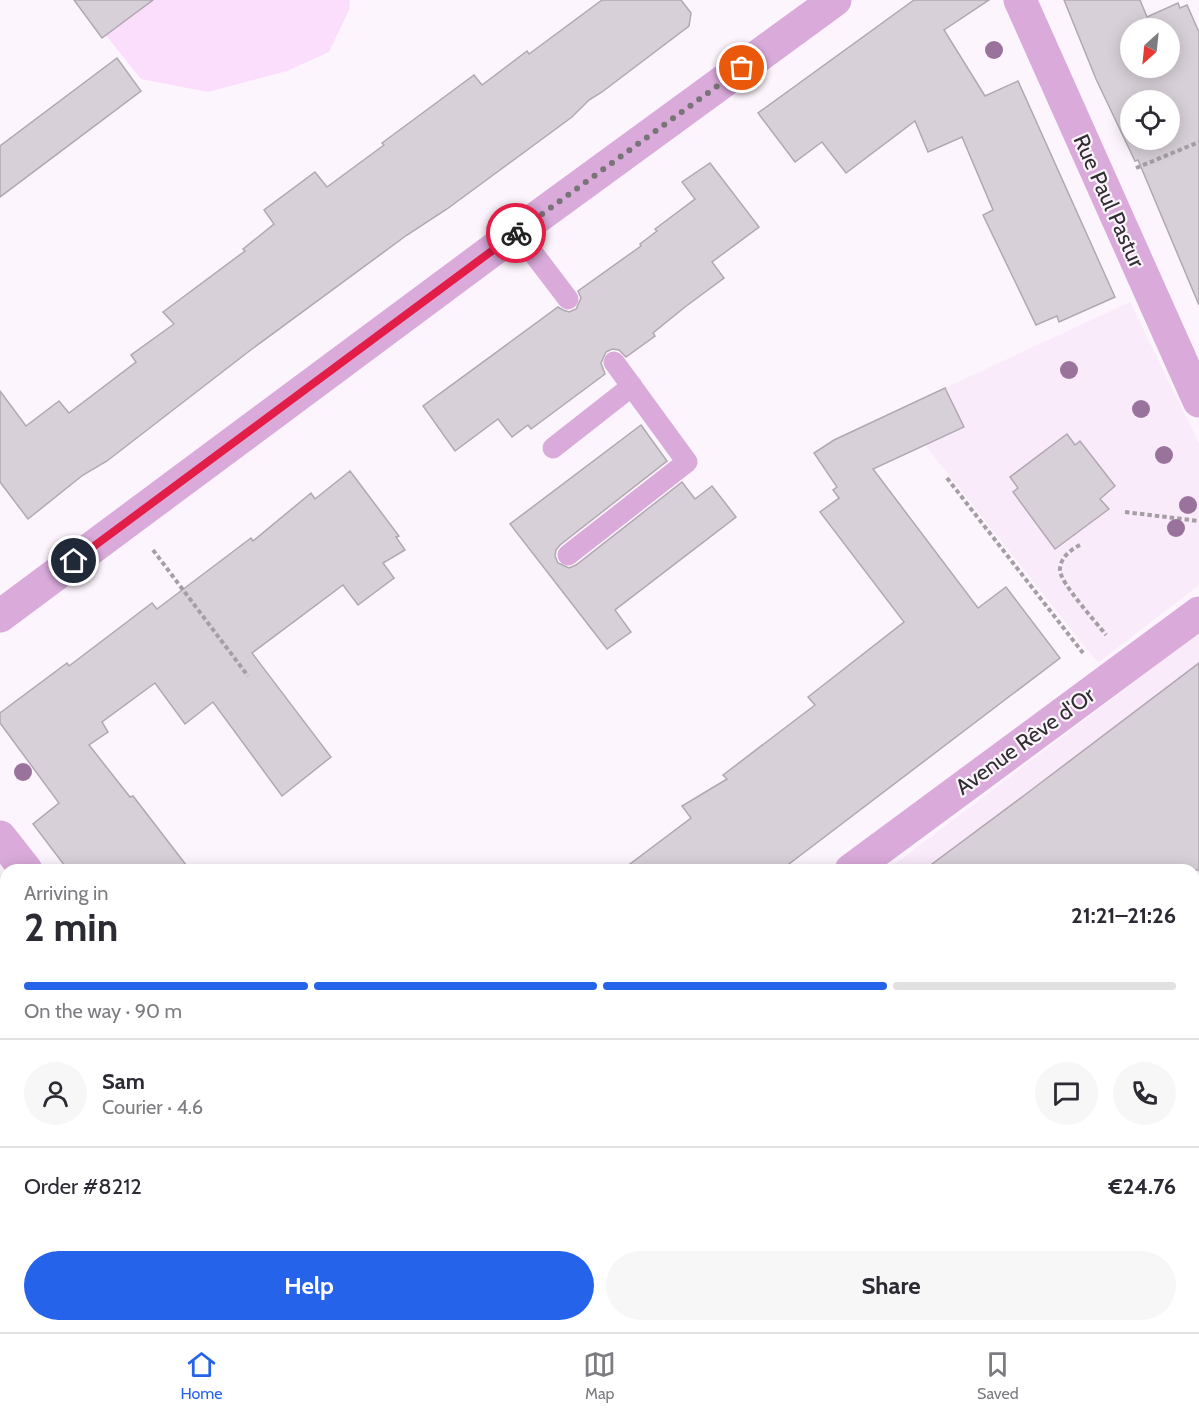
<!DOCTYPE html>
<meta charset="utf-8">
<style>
body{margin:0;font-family:Cabin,sans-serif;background:#f7f7f7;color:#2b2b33;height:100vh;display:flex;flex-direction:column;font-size:22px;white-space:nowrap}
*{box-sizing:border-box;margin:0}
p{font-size:20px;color:#7c7c81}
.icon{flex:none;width:33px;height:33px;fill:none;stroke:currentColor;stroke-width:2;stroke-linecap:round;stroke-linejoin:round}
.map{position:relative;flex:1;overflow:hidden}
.details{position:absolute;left:0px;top:864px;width:1200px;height:468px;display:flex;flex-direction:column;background:#fff;border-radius:18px 18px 0 0;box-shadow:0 3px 15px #0003}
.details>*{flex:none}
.needle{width:39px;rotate:207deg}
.controls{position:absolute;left:1120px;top:18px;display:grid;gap:12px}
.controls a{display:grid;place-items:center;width:60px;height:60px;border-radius:50%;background:#fff;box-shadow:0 3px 15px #0003;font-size:30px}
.pin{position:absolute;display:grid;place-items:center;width:51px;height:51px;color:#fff;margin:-26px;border:3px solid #fff;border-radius:50%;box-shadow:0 2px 6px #0007}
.courier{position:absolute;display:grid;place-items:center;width:60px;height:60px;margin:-30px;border:4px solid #e11d48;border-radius:50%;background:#fff;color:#222;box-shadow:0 2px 8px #0007}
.headline em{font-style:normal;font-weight:700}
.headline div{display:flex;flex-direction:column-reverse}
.headline{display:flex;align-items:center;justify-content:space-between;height:102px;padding:0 24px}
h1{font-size:39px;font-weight:700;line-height:45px}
.bar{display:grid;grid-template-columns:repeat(4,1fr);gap:9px 6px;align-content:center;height:72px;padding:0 24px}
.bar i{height:8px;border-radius:4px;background:#e1e1e2}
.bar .current{background:#2563eb}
.bar p{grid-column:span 4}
.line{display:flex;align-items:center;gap:15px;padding:0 24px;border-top:2px solid #e1e1e2}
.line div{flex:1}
.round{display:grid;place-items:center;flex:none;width:63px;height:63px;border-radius:32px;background:#f7f7f7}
.action{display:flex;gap:12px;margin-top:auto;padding:12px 24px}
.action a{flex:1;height:69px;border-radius:36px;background:#2563eb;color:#fff;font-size:24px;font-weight:700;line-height:69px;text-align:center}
.action a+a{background:#f7f7f7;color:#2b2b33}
.tab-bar{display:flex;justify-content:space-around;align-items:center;height:84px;border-top:2px solid #e1e1e2;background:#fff;font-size:16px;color:#7c7c81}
.tab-bar a{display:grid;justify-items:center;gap:3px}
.tab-bar .current{color:#2563eb}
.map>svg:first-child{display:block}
.built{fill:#faebfa}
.green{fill:#fbdefb}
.building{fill:#d8d0d8;stroke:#b1a8b1;stroke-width:1.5;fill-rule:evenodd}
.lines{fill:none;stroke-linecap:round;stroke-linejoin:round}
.path{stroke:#a59fa5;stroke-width:4;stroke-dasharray:4.5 3;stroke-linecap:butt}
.lane{stroke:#d9aada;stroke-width:21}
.street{stroke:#d9aada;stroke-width:33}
.tree{fill:#9a739c}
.done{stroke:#787478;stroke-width:6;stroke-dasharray:0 10.8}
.route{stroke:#e11d48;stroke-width:8}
.labels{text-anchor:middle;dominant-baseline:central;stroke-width:4.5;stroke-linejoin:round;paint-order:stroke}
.street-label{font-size:22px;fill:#312e31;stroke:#fdf5fd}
</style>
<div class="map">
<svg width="1199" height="1332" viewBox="0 0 1199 1332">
<rect width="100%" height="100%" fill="#fdf5fd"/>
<!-- built -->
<g class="built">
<path d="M1130,302L1199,443V585L1098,663L897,410Z"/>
<path d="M1199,633V1332H628L623,1326H1194V870H887Z"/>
</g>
<!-- green -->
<path class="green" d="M135,0H350L349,10L329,52L287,71L208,92L141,79L100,28Z"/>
<!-- building -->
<g class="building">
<path d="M74,0H153L102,38Z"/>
<path d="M602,0H681L691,13L689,26L602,92L589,100L572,117L447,209L407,235L252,349L107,461L83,475L28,519L0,482V391L26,426L59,401L69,413L136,362L131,355L174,324L163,312L245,251L243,249L274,224L264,210L315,172L327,187L384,145L382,143L474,75L482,85L527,51L529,54Z"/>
<path d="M914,0H989L944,30L985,96L1018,81L1115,297L1059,322L1057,316L1036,325L983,215L993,210L962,137L928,152L915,121L846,173L822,142L795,162L758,113Z"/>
<path d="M1064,0H1140L1147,17L1178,3L1180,8L1187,5L1199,32V305L1138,160L1135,161L1096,79ZM1131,28H1170V68H1131ZM1131,100H1170V140H1131Z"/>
<path d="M117,58L141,91L0,197V146Z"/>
<path d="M710,163L759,227L712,262L724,278L685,307L653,333L655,336L626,357L619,350L612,349L606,352L601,363L605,374L531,429L528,425L512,437L498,419L455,451L423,406L558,307L563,310L569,312L576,309L581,298L578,291L641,246L640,244L657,231L655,229L695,199L682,182Z"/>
<path d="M945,388L964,427L873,469L978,608L1006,587L1060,658L781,870H622L691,818L682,806L727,779L723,775L815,705L808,697L904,622L820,512L839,498L833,490L837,487L814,453L834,440Z"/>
<path d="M641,425L667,461L560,545L556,550L555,556L558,563L569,568L576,565L682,482L695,499L712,486L736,517L615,610L631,632L607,649L510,524Z"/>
<path d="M1067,434L1075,445L1080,441L1115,486L1100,499L1109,509L1055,549L1013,492L1018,488L1010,477Z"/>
<path d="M350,471L399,536L396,537L405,550L383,563L394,578L358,605L343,585L252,653L331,757L282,796L213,702L185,724L155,683L102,722L108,732L89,745L130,797L133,796L190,870H68L33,824L59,803L0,723V713L67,663L69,666L152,603L157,609L251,538L253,541L311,493L315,499Z"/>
<path d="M1199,663V870H924L1026,794Z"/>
</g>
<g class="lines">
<!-- path -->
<g class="path">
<path d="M1136,168L1199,142"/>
<path d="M947,478L1083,653"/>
<path d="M1125,512L1199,521"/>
<path d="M1080,545C1070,550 1060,558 1060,570C1060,583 1097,623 1106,635"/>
<path d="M153,550L248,676"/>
</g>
<!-- lane -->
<g class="lane">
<path d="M517,232L568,299"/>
<path d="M553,448L632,386"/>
<path d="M568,555L687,462L614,362"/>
</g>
<!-- street -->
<g class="street">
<path d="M1020,0L1199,401"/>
<path d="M0,616L517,232L835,0"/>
<path d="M0,837L26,870"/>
<path d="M851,870L1199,613"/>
<path d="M376,1326L380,1332"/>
<path d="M233,1332L241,1326"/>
</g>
</g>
<!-- trees -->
<g class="tree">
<circle cx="994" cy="50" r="9"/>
<circle cx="1069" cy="370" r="9"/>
<circle cx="1141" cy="409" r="9"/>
<circle cx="1164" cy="455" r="9"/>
<circle cx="1188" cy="505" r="9"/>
<circle cx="1176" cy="528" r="9"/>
<circle cx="23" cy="772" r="9"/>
</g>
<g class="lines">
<!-- done -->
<path class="done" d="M516,233L742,68"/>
<!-- route -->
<path class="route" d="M74,561L516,233"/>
</g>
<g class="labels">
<!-- street labels -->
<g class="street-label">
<text transform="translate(1109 201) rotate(66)">Rue Paul Pastur</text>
<text transform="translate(1025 741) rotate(-36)">Avenue Rêve d'Or</text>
</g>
</g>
</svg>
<div class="controls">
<a><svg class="needle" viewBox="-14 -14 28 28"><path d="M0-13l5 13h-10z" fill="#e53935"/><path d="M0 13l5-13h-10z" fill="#7c7c81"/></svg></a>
<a><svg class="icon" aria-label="locate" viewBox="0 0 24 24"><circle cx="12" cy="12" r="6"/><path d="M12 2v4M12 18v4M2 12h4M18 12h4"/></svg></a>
</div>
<div class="pin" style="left:742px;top:68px;background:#ea580c"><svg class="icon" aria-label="bag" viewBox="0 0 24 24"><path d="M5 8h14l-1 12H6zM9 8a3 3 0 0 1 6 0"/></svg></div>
<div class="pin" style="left:74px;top:561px;background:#1f2937"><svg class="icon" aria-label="home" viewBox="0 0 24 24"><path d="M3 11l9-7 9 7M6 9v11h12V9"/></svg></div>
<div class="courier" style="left:516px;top:233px"><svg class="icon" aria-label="bike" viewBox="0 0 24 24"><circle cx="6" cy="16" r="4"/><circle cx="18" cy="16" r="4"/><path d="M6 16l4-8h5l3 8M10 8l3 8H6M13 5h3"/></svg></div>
<section class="details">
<div class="headline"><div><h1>2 min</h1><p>Arriving in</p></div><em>21:21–21:26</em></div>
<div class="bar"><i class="current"></i><i class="current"></i><i class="current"></i><i></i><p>On the way · 90 m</p></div>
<div class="line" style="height:108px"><a class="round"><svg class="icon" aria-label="person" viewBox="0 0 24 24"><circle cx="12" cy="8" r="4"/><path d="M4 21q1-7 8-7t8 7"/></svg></a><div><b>Sam</b><p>Courier · 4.6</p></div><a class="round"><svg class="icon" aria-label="chat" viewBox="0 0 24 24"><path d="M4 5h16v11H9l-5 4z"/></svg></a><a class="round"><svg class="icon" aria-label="phone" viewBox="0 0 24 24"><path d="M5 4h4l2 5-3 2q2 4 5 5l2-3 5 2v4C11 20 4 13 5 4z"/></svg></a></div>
<div class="line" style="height:78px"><div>Order #8212</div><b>€24.76</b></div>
<div class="action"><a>Help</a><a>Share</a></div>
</section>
</div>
<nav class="tab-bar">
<a class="current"><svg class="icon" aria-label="home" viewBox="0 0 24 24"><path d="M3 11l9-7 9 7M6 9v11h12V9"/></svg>Home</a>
<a><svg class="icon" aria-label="map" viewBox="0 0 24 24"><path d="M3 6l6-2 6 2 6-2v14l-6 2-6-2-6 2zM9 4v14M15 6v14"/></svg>Map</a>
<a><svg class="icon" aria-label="saved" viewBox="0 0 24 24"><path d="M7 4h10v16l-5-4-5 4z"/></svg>Saved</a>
</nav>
